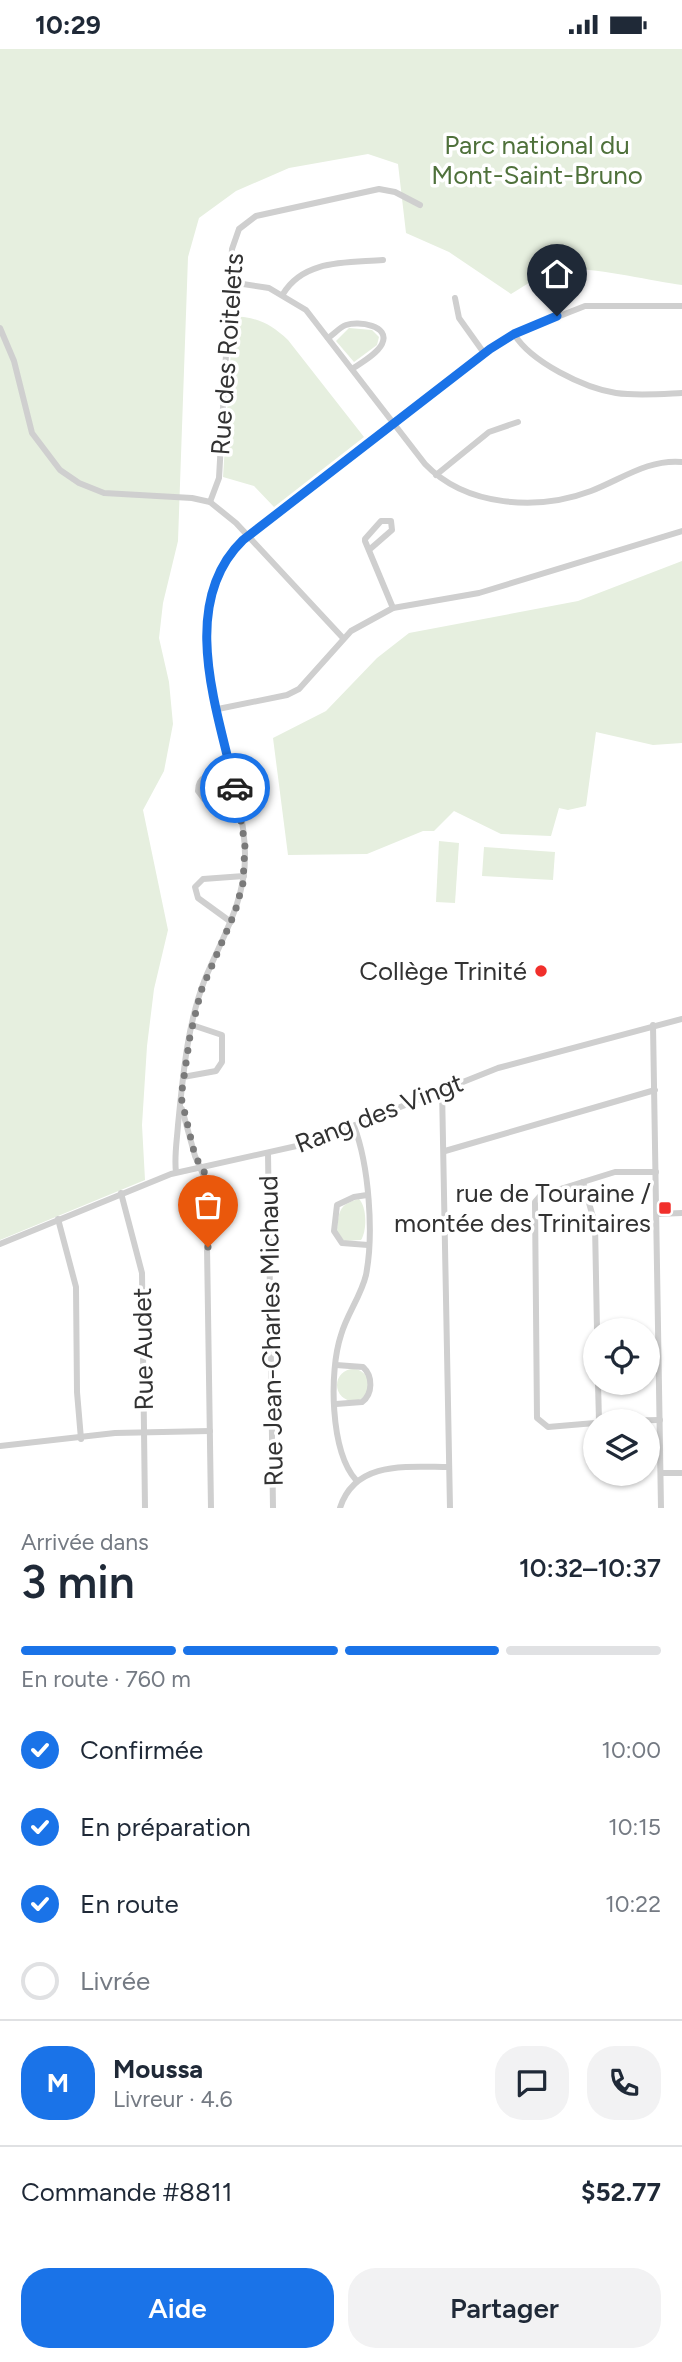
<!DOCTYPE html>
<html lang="fr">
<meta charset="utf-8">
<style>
body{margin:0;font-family:Figtree,sans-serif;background:#f2f2f3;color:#1f2937;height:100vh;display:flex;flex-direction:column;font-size:26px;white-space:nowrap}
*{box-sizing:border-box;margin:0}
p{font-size:23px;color:#747a83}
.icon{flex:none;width:38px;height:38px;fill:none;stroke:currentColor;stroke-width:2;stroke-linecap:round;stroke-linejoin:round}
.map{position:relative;height:1459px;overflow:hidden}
.side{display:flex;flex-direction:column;background:#fff;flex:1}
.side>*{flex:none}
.fabs{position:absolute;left:583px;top:1269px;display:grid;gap:14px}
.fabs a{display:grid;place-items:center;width:77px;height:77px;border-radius:50%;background:#fff;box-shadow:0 2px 5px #0004;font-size:35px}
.pin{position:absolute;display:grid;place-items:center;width:60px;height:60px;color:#fff;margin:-72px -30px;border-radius:50% 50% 50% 0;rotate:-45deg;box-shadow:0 0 7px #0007}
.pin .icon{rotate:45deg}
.courier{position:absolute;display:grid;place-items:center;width:70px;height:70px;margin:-35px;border:5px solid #1a73e8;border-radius:50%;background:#fff;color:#222;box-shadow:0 2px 9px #0007}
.head em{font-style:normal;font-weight:600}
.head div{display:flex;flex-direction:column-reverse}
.head{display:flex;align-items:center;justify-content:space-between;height:119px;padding:0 21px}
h1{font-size:46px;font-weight:600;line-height:52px}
.bar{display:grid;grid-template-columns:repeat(4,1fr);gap:10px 7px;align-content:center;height:84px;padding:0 21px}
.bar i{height:9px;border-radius:5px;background:#e0e1e3}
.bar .active{background:#1a73e8}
.bar p{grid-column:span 4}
.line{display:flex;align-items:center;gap:18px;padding:0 21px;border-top:2px solid #e0e1e3}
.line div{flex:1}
.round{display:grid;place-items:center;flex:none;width:74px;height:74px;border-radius:28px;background:#f2f2f3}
ol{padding:0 21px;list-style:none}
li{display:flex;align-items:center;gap:21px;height:77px}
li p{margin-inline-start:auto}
li .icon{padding:7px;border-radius:50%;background:#1a73e8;color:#fff;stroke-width:4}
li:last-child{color:#747a83}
li i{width:38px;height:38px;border:4px solid #e0e1e3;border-radius:50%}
.button{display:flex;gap:14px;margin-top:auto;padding:14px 21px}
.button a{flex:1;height:80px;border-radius:28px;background:#1a73e8;color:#fff;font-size:28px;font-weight:600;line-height:80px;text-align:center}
.button a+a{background:#f2f2f3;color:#1f2937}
.status{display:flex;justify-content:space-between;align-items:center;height:49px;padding:0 35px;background:#fff;direction:ltr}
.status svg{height:19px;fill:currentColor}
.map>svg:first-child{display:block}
.green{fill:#e6efdf}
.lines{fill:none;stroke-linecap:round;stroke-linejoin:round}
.minor{stroke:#cfcfcf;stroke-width:6}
.done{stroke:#7a7a7a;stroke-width:7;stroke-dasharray:0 12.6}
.route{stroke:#1a73e8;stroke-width:9}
.poi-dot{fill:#f12f2b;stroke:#fff;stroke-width:2.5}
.labels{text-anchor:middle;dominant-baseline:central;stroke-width:7;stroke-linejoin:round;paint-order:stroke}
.park-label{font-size:26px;fill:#4f713b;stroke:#fff}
.street-label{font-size:26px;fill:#323232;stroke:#fff}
.poi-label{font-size:26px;fill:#323232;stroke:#fff;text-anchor:end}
</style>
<div class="status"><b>10:29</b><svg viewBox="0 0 49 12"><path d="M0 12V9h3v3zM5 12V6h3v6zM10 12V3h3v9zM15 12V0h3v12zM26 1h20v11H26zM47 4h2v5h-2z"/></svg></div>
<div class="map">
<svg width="682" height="1459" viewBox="0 0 682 1459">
<rect width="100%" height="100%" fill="#fff"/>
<!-- green -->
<g class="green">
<path d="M0,0H682V236C650,232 582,215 554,221C539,225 524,238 511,245L449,203L406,184L398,115L368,105L289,119L236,142L199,169L188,208L178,492L163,554L159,589L169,633L173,675L164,722L143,761L168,881L154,940L147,997L142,1076L145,1131L0,1191Z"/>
<path d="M233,267C257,268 271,275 288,291L364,388L274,458L254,437L223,428Z"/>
<path d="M349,279L372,281L379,288L377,296L354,313L336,292Z"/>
<path d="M682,512V694L653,696L596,683L586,757L568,761L559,759L551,787L501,785L454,762L434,782H423L367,805L288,806L273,689L326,662L377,609L409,584L578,552Z"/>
<path d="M439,792L459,794L455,854L436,853Z"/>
<path d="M484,798L555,803L553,831L482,827Z"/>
<path d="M359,1150C367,1158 367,1182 361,1191L344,1192L337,1183C338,1163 339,1155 359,1150Z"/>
<circle cx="353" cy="1336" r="16"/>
</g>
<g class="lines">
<!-- minor -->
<g class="minor">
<path d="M230,233L269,239L306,261L425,415C466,458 538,462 591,442C622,430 648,410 682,413"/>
<path d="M283,245C304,210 347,214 383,211"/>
<path d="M455,249L459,269L484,304"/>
<path d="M0,279L14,312L32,384L60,421L79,434L104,444L192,449L210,453L236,474L343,589"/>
<path d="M514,285C531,313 584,339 616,344C637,347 661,345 682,344"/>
<path d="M328,289C334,285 340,278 346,276C358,272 391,276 382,295C377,305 361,314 352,320"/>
<path d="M436,426L489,383L518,373"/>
<path d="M210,453L219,429L232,200L239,180L256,167L379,140L395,143L420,156"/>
<path d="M369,501L392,481L391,472H381L365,490V492L393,559"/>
<path d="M218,660L287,646L299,640L351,582L393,559L479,544L682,482"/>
<path d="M231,721C217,724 198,724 198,742L204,750L240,762"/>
<path d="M231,873L198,849L195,838L203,830L244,827"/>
<path d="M653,976L661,1459"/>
<path d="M183,1028L216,1022L222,1013V986L192,976"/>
<path d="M442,1040L450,1459"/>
<path d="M182,1060L195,1107L206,1132L211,1459"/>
<path d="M354,1077C369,1116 374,1185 366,1226C361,1247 347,1265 341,1286C329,1322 330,1402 356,1431"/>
<path d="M445,1102L655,1041"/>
<path d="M268,1104L273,1459"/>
<path d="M176,1123C174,1108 177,1091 178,1076C183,1027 187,976 205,930C222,889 246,851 245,805C244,710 160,569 243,491L484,304L514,285L585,257H682"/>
<path d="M583,1133L595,1175L597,1281"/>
<path d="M121,1144L142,1224L145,1459"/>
<path d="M367,1146L354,1148L337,1156L334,1182L342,1194L368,1196"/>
<path d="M657,1165L682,1164"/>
<path d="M58,1170L76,1238L77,1343L81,1390"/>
<path d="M0,1195L171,1125L310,1094L498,1019L682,970"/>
<path d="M598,1334L599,1372"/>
<path d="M336,1355L362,1353C373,1345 373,1327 363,1318L336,1316"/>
<path d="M606,1372L660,1371"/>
<path d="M595,1374L548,1378L537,1369L535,1153L541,1146L615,1123H656"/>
<path d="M0,1397L115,1384L210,1382"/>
<path d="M661,1424H682"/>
<path d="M340,1459C355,1411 408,1418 449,1418"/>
</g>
</g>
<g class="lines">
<!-- done -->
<path class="done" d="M208,1198L206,1126L195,1107L181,1048L190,987L201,942L235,863L243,834L245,795L235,739"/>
<!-- route -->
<path class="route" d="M235,739C218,662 177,555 243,491L490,300L514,285L557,267"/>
</g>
<!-- markers -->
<g class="poi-dot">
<circle cx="541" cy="922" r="7"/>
<rect x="658" y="1152" width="14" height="14" rx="3.5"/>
</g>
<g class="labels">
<!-- park labels -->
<g class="park-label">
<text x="537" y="96">Parc national du<tspan x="537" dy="30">Mont-Saint-Bruno</tspan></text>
</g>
<!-- street labels -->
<g class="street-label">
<text transform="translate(227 305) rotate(-86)">Rue des Roitelets</text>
<text transform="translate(379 1064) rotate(-21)">Rang des Vingt</text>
<text transform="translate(271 1282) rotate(-91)">Rue Jean-Charles Michaud</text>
<text transform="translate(143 1300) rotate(-91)">Rue Audet</text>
</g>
<!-- poi labels -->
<g class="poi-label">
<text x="527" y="922">Collège Trinité</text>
<text x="651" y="1144">rue de Touraine /<tspan x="651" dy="30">montée des Trinitaires</tspan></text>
</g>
</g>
</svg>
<div class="fabs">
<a><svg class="icon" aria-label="locate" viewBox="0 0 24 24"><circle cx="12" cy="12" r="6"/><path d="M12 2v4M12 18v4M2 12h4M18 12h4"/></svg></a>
<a><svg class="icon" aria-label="layers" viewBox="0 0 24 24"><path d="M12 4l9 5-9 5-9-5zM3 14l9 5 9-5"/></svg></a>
</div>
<div class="pin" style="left:208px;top:1198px;background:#ea580c"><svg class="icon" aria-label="bag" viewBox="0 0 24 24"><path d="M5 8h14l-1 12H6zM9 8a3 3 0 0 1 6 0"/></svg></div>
<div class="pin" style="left:557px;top:267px;background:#1f2937"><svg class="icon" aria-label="home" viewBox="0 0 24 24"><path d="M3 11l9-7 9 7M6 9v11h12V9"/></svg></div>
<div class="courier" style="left:235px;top:739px"><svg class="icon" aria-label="car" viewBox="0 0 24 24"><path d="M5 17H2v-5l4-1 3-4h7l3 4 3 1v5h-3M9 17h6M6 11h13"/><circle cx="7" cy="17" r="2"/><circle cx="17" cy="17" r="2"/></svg></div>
</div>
<section class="side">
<div class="head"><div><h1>3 min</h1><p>Arrivée dans</p></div><em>10:32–10:37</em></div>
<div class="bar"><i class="active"></i><i class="active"></i><i class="active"></i><i></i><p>En route · 760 m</p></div>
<ol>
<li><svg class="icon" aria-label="check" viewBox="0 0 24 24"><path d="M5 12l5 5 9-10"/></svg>Confirmée<p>10:00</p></li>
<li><svg class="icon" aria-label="check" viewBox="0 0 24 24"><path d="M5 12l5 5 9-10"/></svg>En préparation<p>10:15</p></li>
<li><svg class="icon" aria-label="check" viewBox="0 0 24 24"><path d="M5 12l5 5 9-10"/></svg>En route<p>10:22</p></li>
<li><i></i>Livrée</li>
</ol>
<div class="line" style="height:126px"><b class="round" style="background:#1a73e8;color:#fff">M</b><div><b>Moussa</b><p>Livreur · 4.6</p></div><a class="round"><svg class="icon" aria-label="chat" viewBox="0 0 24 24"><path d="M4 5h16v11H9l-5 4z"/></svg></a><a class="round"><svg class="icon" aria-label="phone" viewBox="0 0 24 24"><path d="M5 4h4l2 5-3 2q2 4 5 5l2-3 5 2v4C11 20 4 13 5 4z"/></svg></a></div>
<div class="line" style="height:91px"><div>Commande #8811</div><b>$52.77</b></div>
<div class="button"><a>Aide</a><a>Partager</a></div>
</section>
